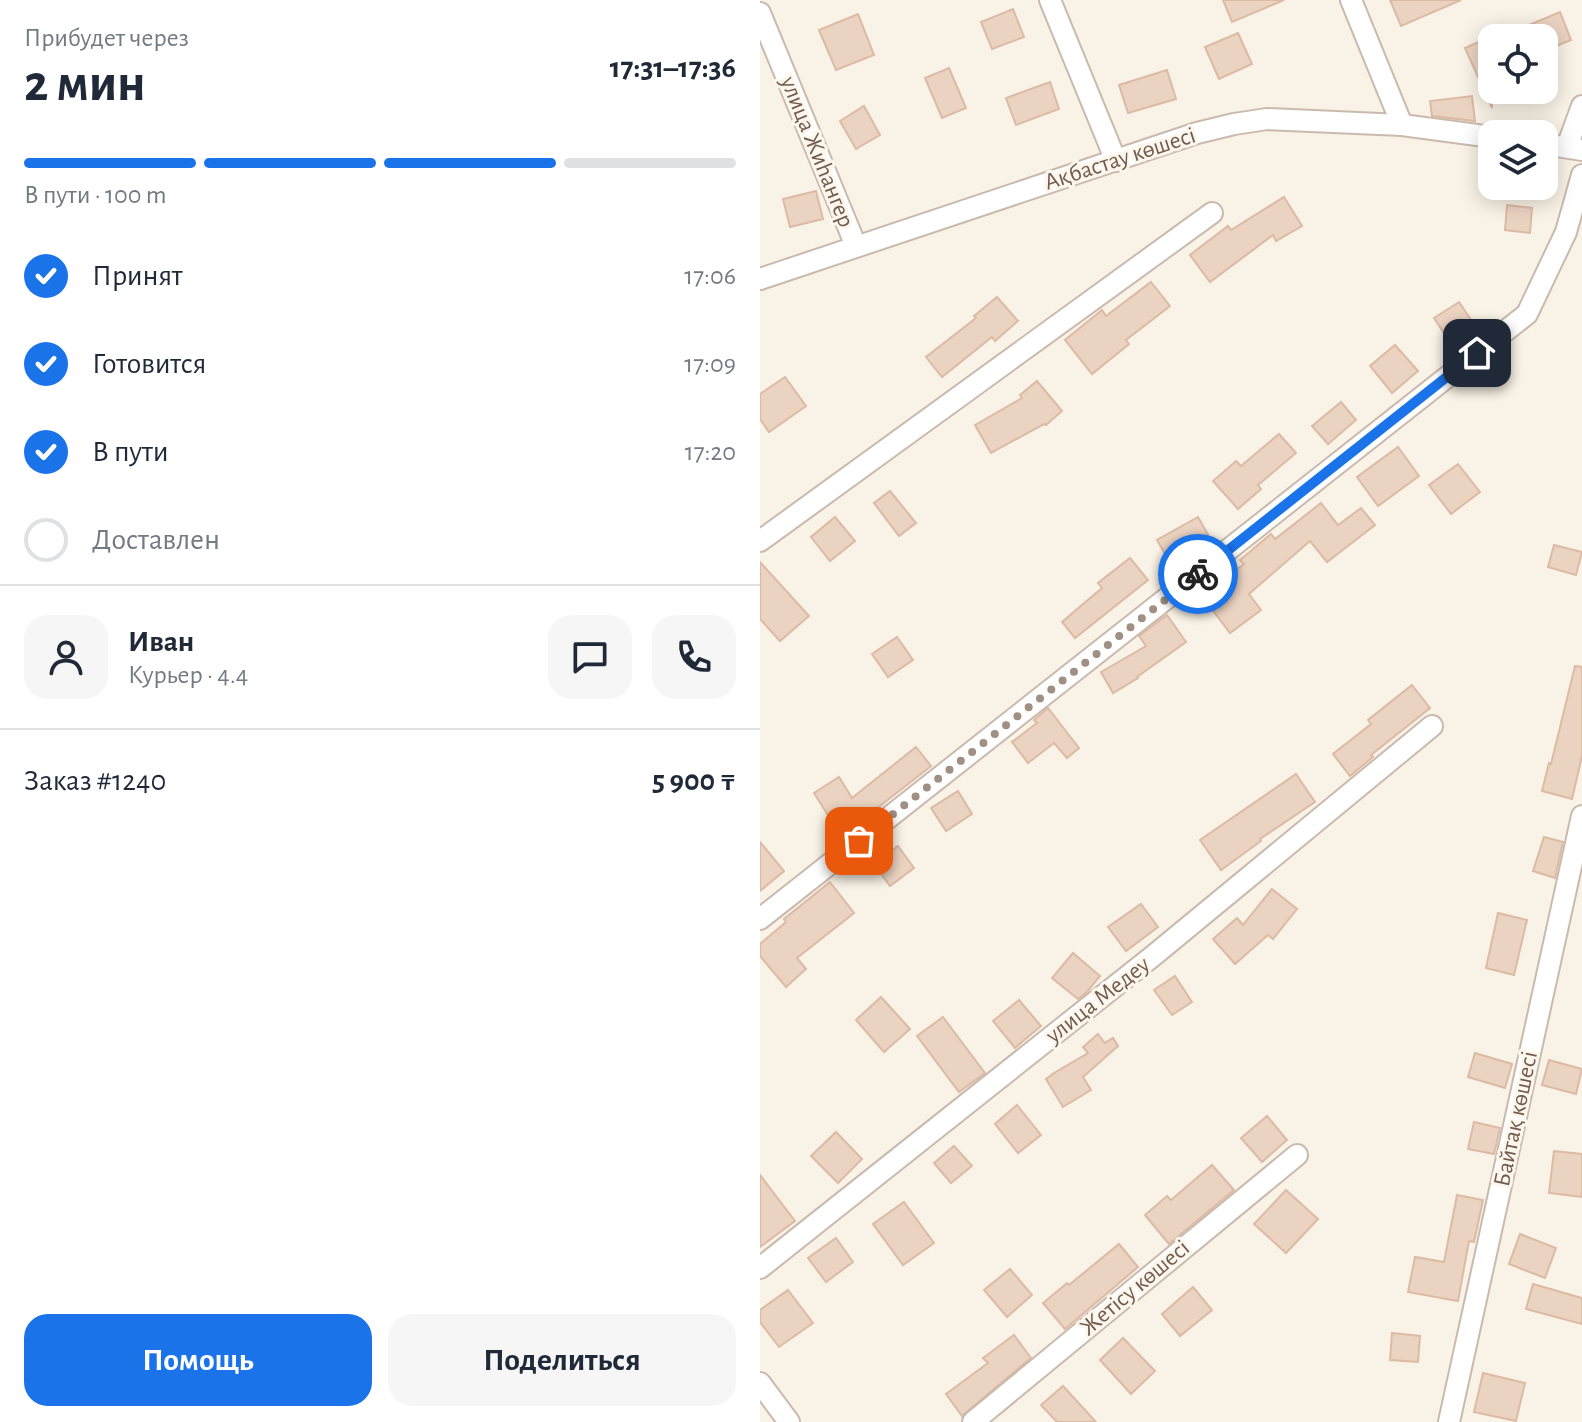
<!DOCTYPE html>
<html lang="ru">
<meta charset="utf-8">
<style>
body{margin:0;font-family:"Alegreya Sans",sans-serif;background:#f6f6f7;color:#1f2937;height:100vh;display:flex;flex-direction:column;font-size:30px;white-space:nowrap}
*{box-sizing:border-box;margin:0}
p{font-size:26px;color:#747a83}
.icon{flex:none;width:44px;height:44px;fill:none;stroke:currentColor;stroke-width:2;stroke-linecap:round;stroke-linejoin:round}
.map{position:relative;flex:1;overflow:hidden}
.sheet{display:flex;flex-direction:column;background:#fff;width:760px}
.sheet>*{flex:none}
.buttons{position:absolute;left:718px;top:24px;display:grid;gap:16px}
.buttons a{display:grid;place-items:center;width:80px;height:80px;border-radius:16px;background:#fff;box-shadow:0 4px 20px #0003;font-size:40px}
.pin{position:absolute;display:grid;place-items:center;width:68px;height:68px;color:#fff;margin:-34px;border-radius:16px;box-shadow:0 4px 12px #0006}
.courier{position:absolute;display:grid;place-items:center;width:80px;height:80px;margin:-40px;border:6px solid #1a73e8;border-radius:50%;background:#fff;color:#222;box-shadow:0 2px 10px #0007}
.headline em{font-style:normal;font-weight:700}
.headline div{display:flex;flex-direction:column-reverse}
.headline{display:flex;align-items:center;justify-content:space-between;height:136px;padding:0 24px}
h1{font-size:52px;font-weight:700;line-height:60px}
.bar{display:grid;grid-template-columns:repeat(4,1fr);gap:12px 8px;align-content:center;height:96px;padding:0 24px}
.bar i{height:10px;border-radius:6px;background:#e0e1e3}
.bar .on{background:#1a73e8}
.bar p{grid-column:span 4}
.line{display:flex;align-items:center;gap:20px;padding:0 24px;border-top:2px solid #e0e1e3}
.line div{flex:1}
.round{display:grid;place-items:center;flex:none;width:84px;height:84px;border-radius:24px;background:#f6f6f7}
ol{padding:0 24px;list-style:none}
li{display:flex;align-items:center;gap:24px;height:88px}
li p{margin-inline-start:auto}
li .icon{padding:8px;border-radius:50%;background:#1a73e8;color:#fff;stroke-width:4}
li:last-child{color:#747a83}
li i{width:44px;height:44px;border:4px solid #e0e1e3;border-radius:50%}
.action{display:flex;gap:16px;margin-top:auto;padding:16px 24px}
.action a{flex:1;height:92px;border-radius:24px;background:#1a73e8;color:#fff;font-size:32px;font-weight:700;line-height:92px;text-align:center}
.action a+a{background:#f6f6f7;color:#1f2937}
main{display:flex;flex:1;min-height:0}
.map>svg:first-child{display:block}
.building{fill:#ebd3c1;stroke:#dcbaa4;stroke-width:2}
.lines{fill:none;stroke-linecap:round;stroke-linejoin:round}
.minor-casing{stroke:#cabaae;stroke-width:24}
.minor{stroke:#fff;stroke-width:20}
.done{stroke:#a09083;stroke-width:8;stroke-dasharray:0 14.4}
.route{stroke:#1a73e8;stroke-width:10}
.labels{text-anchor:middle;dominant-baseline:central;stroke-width:6;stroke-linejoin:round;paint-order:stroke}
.street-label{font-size:24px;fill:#705b4e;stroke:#fdf6ec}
</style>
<main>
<section class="sheet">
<div class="headline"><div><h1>2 мин</h1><p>Прибудет через</p></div><em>17:31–17:36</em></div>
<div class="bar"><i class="on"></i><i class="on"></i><i class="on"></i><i></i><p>В пути · 100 m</p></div>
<ol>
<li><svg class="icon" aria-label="check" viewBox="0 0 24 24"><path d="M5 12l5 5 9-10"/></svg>Принят<p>17:06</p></li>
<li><svg class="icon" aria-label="check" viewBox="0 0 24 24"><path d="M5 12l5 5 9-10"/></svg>Готовится<p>17:09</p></li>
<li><svg class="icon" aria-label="check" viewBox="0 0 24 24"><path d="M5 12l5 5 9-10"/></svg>В пути<p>17:20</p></li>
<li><i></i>Доставлен</li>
</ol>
<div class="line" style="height:144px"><a class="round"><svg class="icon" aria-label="person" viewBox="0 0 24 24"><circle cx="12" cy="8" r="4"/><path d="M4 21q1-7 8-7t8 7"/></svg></a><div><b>Иван</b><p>Курьер · 4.4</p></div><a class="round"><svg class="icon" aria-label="chat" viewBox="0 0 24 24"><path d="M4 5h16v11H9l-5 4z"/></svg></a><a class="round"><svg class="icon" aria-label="phone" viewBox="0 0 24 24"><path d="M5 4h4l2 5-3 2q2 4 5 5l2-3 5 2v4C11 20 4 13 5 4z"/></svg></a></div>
<div class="line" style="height:104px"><div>Заказ #1240</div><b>5 900 ₸</b></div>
<div class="action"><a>Помощь</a><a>Поделиться</a></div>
</section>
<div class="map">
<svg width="822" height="1422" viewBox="0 0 822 1422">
<rect width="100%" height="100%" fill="#f9f2e6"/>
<!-- building -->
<g class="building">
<path d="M463,0H524L472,22Z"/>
<path d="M630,0H701L641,26Z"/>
<path d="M253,9L264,37L232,49L221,22Z"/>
<path d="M800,12L811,40L784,51V38H738Z"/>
<path d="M98,14L114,55L76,70L59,30Z"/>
<path d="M478,33L492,64L459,79L445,47Z"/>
<path d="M732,36V108L705,48Z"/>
<path d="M189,68L206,108L182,118L165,78Z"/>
<path d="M407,70L416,99L368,113L359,85Z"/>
<path d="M290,82L299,109L256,125L246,98Z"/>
<path d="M712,96L715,121L672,116L670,101Z"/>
<path d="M104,106L120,135L96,149L80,121Z"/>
<path d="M56,191L63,219L30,227L23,199Z"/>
<path d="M524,197L542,226L516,241L513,235L450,282L430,255L468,226L471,230Z"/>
<path d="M747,205L772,208L770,233L745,230Z"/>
<path d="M391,282L410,306L366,340L369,344L332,374L305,340L342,310L346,316Z"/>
<path d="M237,297L258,321L235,341L232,337L182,377L166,357L216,318L214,316Z"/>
<path d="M699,302L716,327L691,344L674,318Z"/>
<path d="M635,345L658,371L632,393L610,366Z"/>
<path d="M25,377L46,406L9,432L0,419V394Z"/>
<path d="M277,381L302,411L286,425L284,424L231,453L215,425L262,398L260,395Z"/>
<path d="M581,402L596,420L568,444L552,426Z"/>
<path d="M519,434L536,453L498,485L501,489L478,509L453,481L476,461L481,466Z"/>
<path d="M638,447L659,476L618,506L597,477Z"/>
<path d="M698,464L720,492L691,514L669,485Z"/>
<path d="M130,491L156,523L139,536L114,503Z"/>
<path d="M561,503L578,525L601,508L615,525L567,562L550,541L489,594L501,610L470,633L442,596L484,564L480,560L511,534L515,539Z"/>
<path d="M75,517L95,541L70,561L51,537Z"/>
<path d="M438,517L450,538L409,561L397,540Z"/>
<path d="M794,545L822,552L816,575L788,567Z"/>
<path d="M370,558L388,580L315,638L302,622L342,588L338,583Z"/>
<path d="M0,562L49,616L20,641L0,619Z"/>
<path d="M407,615L426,642L377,677L378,678L353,693L341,672L386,646L379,636Z"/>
<path d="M137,637L153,660L128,677L112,654Z"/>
<path d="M815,666L822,667V756L812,799L782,791L789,763L791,764Z"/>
<path d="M652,685L670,708L611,755L613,757L590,776L573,754L611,724L608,720Z"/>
<path d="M288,708L319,748L307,758L294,743L268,763L252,742L277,723L274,720Z"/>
<path d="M156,747L171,766L120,806L78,831L54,793L79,777L92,798Z"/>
<path d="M536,774L555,802L500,839L501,841L461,870L440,840Z"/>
<path d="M198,791L212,814L186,831L171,808Z"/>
<path d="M784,837L803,842L795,878L773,871Z"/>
<path d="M0,842L24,871L0,891Z"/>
<path d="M138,846L154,868L130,886L114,864Z"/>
<path d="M70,882L94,913L37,958L46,969L26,987L0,956V944L26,922L24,919Z"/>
<path d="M512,889L537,909L513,939L508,935L475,964L453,939L477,918L483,925Z"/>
<path d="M381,904L398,927L366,951L348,927Z"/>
<path d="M738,913L767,920L754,975L726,968Z"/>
<path d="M313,953L340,976L326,993L318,999L292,978Z"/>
<path d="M415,976L432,1002L412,1015L394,990Z"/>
<path d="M121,997L150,1029L124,1052L96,1020Z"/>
<path d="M259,1000L281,1026L255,1048L233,1021Z"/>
<path d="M183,1017L225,1073L199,1092L157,1036Z"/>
<path d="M338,1034L345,1043L353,1038L358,1046L323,1077L331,1090L303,1107L286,1079L294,1073L328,1053L323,1047Z"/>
<path d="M715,1053L752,1064L745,1088L708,1077Z"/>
<path d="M789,1060L822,1069L816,1094L782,1085Z"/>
<path d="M257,1105L281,1135L258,1153L235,1124Z"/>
<path d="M507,1116L527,1140L502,1162L481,1138Z"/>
<path d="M714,1122L740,1128L734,1154L708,1149Z"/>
<path d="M76,1132L102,1159L78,1183L51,1156Z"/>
<path d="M194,1146L212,1166L191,1183L174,1163Z"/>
<path d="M794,1151L822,1154V1197L789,1193Z"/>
<path d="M452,1165L474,1190L409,1244L385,1215L407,1196L411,1200Z"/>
<path d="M0,1175L35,1221L0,1247Z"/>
<path d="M526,1190L558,1219L526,1253L494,1224Z"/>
<path d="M697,1195L723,1200L714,1242L709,1241L698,1301L648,1292L655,1257L684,1262Z"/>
<path d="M144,1202L174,1243L143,1265L113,1224Z"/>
<path d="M760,1234L796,1248L785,1278L749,1264Z"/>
<path d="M76,1238L93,1262L66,1282L48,1258Z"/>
<path d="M359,1244L378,1267L305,1329L283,1303L307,1283L309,1285Z"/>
<path d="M250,1269L272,1295L247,1317L224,1290Z"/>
<path d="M773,1284L822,1298V1324L766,1309Z"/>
<path d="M433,1287L452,1310L420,1336L402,1314Z"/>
<path d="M28,1290L53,1323L19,1347L0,1322V1310Z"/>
<path d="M632,1333L660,1336L658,1362L630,1360Z"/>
<path d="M254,1335L271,1358L202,1416L186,1394L228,1363L223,1358Z"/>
<path d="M363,1338L395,1371L371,1394L340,1360Z"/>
<path d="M723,1373L765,1383L756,1421L714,1412Z"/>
<path d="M303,1386L336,1422H297L281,1405Z"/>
</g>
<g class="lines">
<!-- minor casing -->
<g class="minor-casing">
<g id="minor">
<path d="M290,0L356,161"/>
<path d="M591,0L642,125"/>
<path d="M0,13L96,246"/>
<path d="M784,144L822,150"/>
<path d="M807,147L822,106"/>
<path d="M0,279L437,133L474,124L507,119L642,125L732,137"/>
<path d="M0,541L452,213"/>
<path d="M0,919L767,314L806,232L822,175"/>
<path d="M0,1268L393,956L672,726"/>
<path d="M0,1383L29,1422"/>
<path d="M213,1422L537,1155"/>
<path d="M689,1422L822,816"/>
</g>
</g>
<!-- minor -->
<use href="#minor" class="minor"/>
</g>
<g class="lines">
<!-- done -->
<path class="done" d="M99,841L438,574"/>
<!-- route -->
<path class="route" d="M438,574L717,353"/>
</g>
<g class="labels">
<!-- street labels -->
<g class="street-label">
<text transform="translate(57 152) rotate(68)">улица Жиhангер</text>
<text transform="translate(360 159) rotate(-18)">Ақбастау көшесі</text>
<text transform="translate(338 1000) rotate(-38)">улица Медеу</text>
<text transform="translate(756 1119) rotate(-78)">Байтақ көшесі</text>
<text transform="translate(375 1288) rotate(-40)">Жетісу көшесі</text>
</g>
</g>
</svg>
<div class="buttons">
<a><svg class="icon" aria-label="locate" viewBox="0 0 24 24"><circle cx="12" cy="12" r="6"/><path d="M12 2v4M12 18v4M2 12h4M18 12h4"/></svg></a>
<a><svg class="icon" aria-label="layers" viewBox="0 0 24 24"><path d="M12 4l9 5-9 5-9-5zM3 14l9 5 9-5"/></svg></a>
</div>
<div class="pin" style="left:99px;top:841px;background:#ea580c"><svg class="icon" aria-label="bag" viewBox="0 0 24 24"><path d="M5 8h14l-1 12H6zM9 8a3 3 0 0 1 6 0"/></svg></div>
<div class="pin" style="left:717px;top:353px;background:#1f2937"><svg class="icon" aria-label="home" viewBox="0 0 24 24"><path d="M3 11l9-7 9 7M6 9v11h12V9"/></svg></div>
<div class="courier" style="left:438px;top:574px"><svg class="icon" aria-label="bike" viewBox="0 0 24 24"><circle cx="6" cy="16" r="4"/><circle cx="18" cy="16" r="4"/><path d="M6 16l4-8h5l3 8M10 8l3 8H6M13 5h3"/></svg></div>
</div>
</main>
